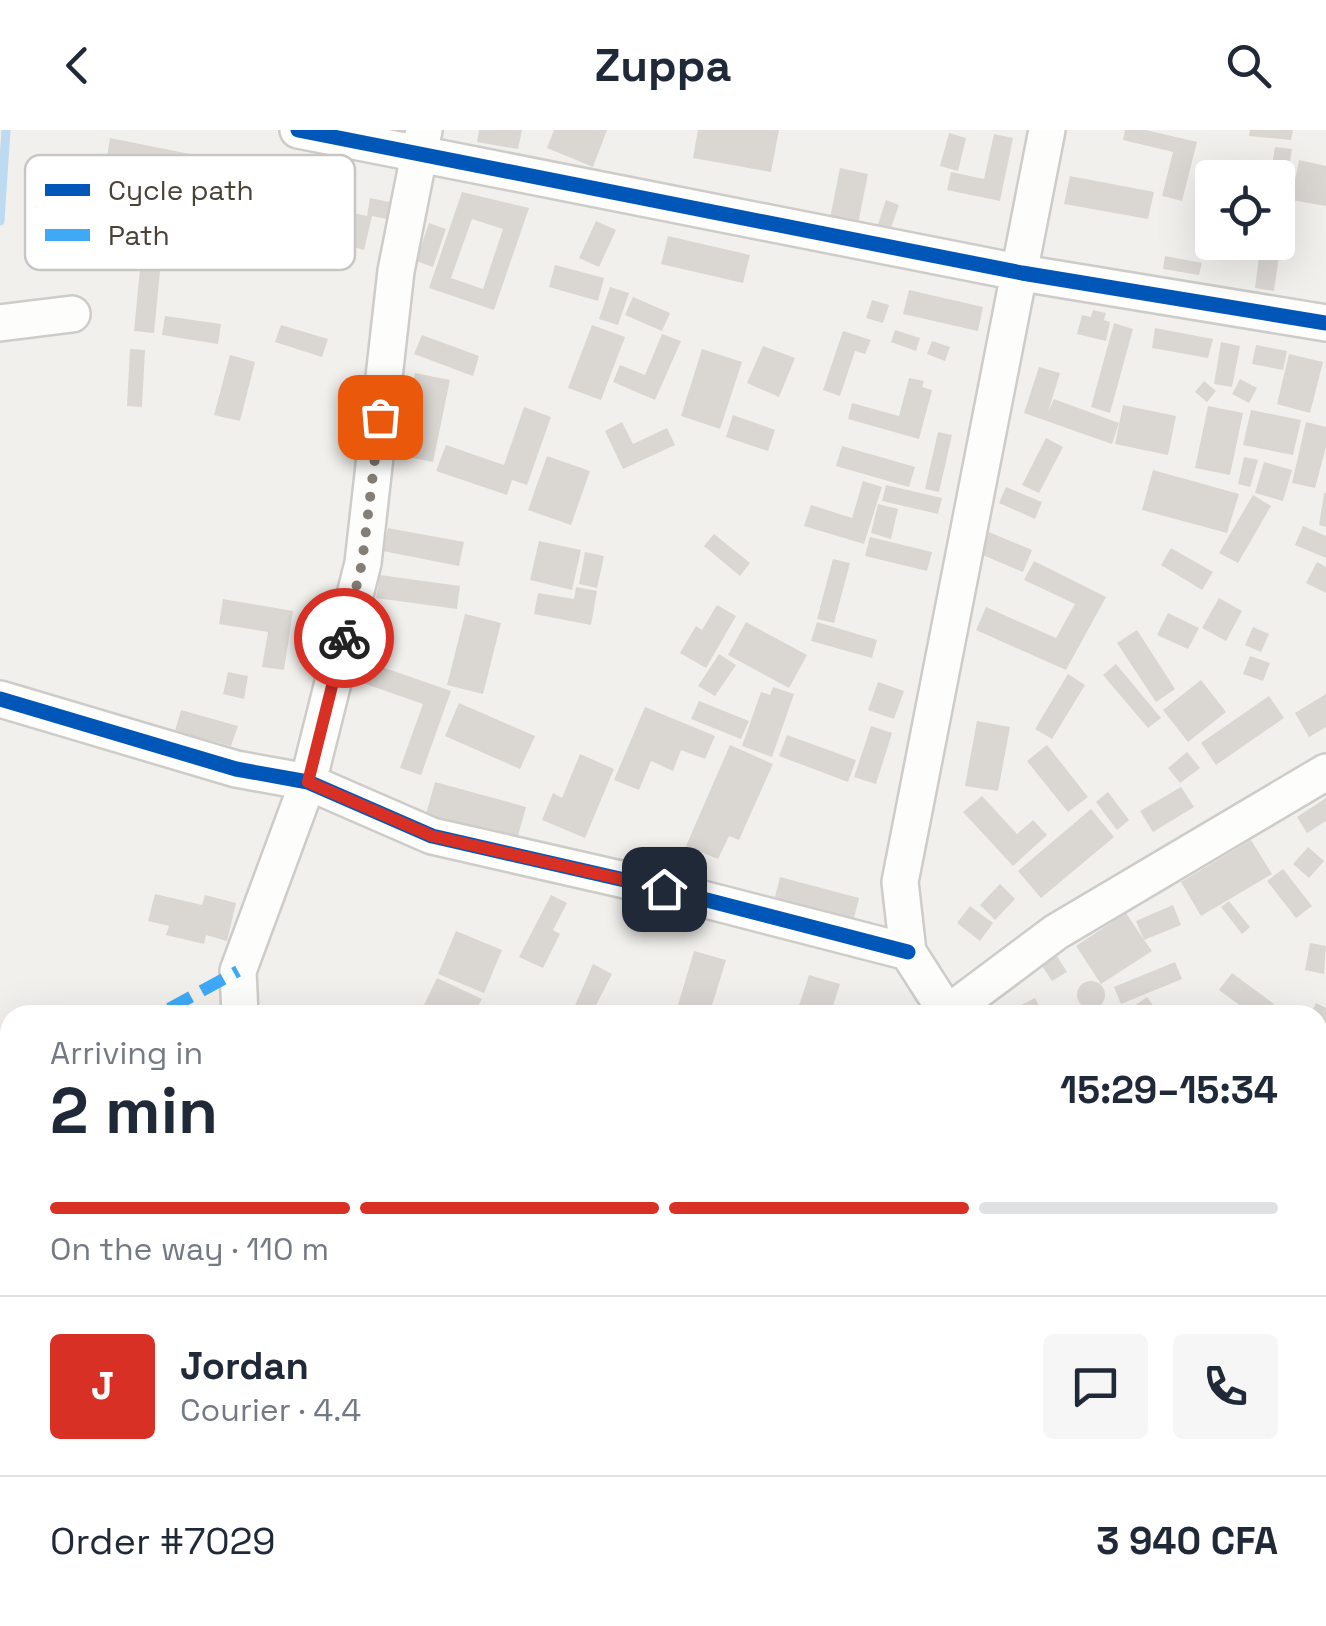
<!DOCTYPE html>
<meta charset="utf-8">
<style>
body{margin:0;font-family:"Space Grotesk",sans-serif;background:#f6f6f7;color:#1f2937;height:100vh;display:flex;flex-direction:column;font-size:38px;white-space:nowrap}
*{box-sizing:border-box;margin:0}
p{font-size:32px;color:#747a83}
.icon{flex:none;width:55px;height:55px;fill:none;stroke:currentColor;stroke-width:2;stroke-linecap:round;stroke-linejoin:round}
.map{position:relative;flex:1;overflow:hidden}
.drawer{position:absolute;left:0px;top:875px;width:1328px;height:622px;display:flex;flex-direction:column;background:#fff;border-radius:30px 30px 0 0;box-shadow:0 10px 40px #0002}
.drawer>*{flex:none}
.tools{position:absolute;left:1195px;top:30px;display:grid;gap:20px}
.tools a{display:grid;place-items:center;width:100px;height:100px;border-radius:10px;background:#fff;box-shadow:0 10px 40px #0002;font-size:50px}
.pin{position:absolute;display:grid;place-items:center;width:85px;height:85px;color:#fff;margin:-42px;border-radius:20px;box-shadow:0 5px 15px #0006}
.courier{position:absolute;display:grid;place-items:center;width:100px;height:100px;margin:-50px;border:8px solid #d93025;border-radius:50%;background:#fff;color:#222;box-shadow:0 2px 12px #0007}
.summary em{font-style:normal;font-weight:600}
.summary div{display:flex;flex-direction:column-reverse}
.summary{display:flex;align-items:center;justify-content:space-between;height:170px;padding:0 50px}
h1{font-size:65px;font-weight:600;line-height:75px}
.bar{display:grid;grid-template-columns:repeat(4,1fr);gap:15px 10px;align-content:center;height:120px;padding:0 50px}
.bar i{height:12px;border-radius:8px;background:#e0e1e3}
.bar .selected{background:#d93025}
.bar p{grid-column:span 4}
.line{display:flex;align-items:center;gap:25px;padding:0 50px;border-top:2px solid #e0e1e3}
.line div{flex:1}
.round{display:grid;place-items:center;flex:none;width:105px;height:105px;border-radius:10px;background:#f6f6f7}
header{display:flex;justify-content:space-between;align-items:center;height:130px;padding:0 50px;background:#fff;font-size:45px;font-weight:600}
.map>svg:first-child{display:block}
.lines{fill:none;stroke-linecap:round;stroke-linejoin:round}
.stream{stroke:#bddaf0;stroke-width:9}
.building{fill:#dad7d3;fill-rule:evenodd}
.minor-casing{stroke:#ceccc8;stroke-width:40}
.minor{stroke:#fdfdfc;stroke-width:35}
.quiet{stroke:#3fa9f5;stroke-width:12;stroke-dasharray:25 12;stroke-linecap:butt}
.cycleway-casing{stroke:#fff;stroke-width:21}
.cycleway{stroke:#0057b8;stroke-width:15}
.done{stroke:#847f76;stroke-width:10;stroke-dasharray:0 18}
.route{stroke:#d93025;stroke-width:12}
.key{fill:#fff;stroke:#c8c6c3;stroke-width:2.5}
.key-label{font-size:28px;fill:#494237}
</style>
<header><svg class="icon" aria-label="back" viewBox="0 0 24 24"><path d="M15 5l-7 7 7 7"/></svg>Zuppa<svg class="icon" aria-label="search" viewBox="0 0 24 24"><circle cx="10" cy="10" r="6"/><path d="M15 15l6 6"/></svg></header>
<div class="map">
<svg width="1326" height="1496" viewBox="0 0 1326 1496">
<rect width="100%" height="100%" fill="#f2f0ec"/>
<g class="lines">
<!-- stream -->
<path class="stream" d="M0,91L6,0"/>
</g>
<!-- building -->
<g class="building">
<path d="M479,0H522L518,19L477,12Z"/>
<path d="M554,0H607L593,37L547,18Z"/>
<path d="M698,0H779L771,42L693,28Z"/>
<path d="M1125,0H1146L1197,12L1182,71L1162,66L1173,22L1123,10Z"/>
<path d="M1250,0H1293L1291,10L1249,6Z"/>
<path d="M949,3L966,8L958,41L940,36Z"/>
<path d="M994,4L1013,8L1000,71L947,60L951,42L984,49Z"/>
<path d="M110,8L195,25L191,44L107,27Z"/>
<path d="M1275,17L1292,19L1280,93L1278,48H1270Z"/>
<path d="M1299,30L1326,36V76L1291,70Z"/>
<path d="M840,38L868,44L858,94L830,88Z"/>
<path d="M1070,46L1154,62L1148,89L1064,74Z"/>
<path d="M462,62L529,78L494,180L429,158ZM472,89L503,99L483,159L451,148Z"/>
<path d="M370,68L399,74L396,91L372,86L364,120L342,114L349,82L367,86Z"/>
<path d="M886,70L899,75L890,101L877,97Z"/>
<path d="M596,91L616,100L599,137L579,128Z"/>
<path d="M429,93L446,99L433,137L416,131Z"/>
<path d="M668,106L750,125L743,153L661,134Z"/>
<path d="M1261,112H1281L1274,161L1255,158Z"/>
<path d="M1165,126L1202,133L1199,145L1163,139Z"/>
<path d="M555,135L604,148L598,171L549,157Z"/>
<path d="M140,139L160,141L154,203L134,201Z"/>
<path d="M610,157L629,163L618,195L599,189Z"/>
<path d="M909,160L983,177L978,201L903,184Z"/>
<path d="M633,167L670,183L662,201L625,185Z"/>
<path d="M872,170L889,175L883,193L866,188Z"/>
<path d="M1093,180L1106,183L1104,190L1110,192L1106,211L1077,204L1082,185L1091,187Z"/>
<path d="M165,186L221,194L218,214L162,205Z"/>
<path d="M1114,193L1133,199L1110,283L1091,277Z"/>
<path d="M281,195L328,209L322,227L275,212Z"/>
<path d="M592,195L625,207L601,270L568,258Z"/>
<path d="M1155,198L1213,209L1208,228L1152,218Z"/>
<path d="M895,200L920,208L916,221L891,212Z"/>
<path d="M843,201L871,210L865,224L855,221L840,266L823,260Z"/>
<path d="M662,204L681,211L655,270L613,252L620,235L645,245Z"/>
<path d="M422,205L479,226L473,246L414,224Z"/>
<path d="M932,211L950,217L945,231L927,224Z"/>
<path d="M1221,212L1240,216L1232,257L1214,254Z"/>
<path d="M1256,215L1287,221L1283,240L1252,234Z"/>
<path d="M763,216L795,228L779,267L747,253Z"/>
<path d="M130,219L145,220L142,277L127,276Z"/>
<path d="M702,219L742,232L720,299L681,286Z"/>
<path d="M1289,224L1323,232L1310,283L1277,274Z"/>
<path d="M230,225L255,232L240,291L214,285Z"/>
<path d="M1039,237L1060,243L1048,282L1054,269L1119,293L1112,314L1024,283Z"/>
<path d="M415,243L450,250L433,332L398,325Z"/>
<path d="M909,248L924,251L922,257L932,260L919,309L848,289L852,273L899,286Z"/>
<path d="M1240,249L1257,258L1249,273L1232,264Z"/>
<path d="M1204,251L1216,261L1207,272L1195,262Z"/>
<path d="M1123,275L1176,286L1168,325L1115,314Z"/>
<path d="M1208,276L1243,283L1230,345L1195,338Z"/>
<path d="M524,277L551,287L527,355L512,350L507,365L436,341L446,315L504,335Z"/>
<path d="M1251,280L1301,290L1293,325L1243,315Z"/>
<path d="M733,285L775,300L768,321L726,307Z"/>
<path d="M622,292L633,314L667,298L675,315L623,339L605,301Z"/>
<path d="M1306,292L1326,297V317L1315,358L1292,353Z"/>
<path d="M938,302L952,305L939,362L925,359Z"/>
<path d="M1046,308L1063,317L1039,363L1022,355Z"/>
<path d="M842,316L915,337L909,357L836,336Z"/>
<path d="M547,326L590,341L571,395L528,380Z"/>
<path d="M1244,327L1258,330L1250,357L1238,354Z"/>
<path d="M1264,332L1292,340L1283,371L1255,363Z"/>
<path d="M1153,340L1239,364L1227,403L1142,380Z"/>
<path d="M863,351L882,357L864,414L804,396L811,375L852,388Z"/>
<path d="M886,355L942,368L938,384L882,371Z"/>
<path d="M1006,357L1042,372L1035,389L999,373Z"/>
<path d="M1324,363H1326V397L1319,395Z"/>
<path d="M1253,365L1271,376L1238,433L1219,423Z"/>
<path d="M878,374L898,379L891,409L871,403Z"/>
<path d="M1303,396L1326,406V428L1295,415Z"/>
<path d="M388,398L464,412L459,436L383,421Z"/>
<path d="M989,402L1032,420L1023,442L980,424Z"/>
<path d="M714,404L750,433L740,446L704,416Z"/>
<path d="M870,407L932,422L927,441L865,426Z"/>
<path d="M539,411L581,420L572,460L530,450Z"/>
<path d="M1171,418L1213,442L1202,460L1161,435Z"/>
<path d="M585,422L604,426L597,458L579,454Z"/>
<path d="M833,429L850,433L834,493L817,489Z"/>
<path d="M1034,431L1106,467L1066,540L976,500L986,477L1056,508L1075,474L1024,450Z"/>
<path d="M1317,432L1326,437V463L1306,453Z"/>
<path d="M380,445L460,456L457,479L376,468Z"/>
<path d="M576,457L597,461L591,495L534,484L538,463L574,469Z"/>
<path d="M1219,468L1242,481L1226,511L1202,498Z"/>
<path d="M223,469L293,481L284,540L262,537L268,502L219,494Z"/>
<path d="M717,475L736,486L706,538L680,523L696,496L702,500Z"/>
<path d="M1168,483L1199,498L1188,519L1157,505Z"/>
<path d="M465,484L501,493L483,564L447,555Z"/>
<path d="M746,492L807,525L789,558L728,525Z"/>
<path d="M817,492L877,510L872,528L811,511Z"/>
<path d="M1253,497L1269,504L1261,522L1245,515Z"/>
<path d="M1137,500L1175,559L1156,572L1117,513Z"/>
<path d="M719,524L736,535L715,566L698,556Z"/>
<path d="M1250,526L1270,533L1263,551L1243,544Z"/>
<path d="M362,530L451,561L421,645L400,638L423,574L354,550Z"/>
<path d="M1116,534L1161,588L1148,598L1103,545Z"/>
<path d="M228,542L248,546L244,569L223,564Z"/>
<path d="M1068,544L1085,555L1052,609L1035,599Z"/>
<path d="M1201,550L1226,582L1188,612L1163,580Z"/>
<path d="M878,552L904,561L894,589L868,580Z"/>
<path d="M773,557L794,564L772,627L742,616L761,562L770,565Z"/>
<path d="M1326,564V597L1309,607L1295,583Z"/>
<path d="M1269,566L1284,588L1216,635L1201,613Z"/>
<path d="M699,571L749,591L741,609L691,589Z"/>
<path d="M459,573L535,606L520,639L445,606Z"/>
<path d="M645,577L715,606L705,629L681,620L673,641L651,631L639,660L614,650Z"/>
<path d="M181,580L238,596L231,616L175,601Z"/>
<path d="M977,591L1010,597L998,661L965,656Z"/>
<path d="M871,596L892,603L876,654L854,647Z"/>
<path d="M787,605L856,630L848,652L779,626Z"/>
<path d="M730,615L773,634L739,710L729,706L718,729L686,716Z"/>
<path d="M1047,615L1088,667L1068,682L1027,631Z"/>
<path d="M1187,622L1200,638L1180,653L1168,638Z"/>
<path d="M580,624L614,639L585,708L542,690L553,663L562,668Z"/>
<path d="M435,652L526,677L517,709L426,684Z"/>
<path d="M1181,657L1194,677L1153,702L1140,681Z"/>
<path d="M1108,662L1129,690L1117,700L1096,672Z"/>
<path d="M982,666L1017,704L1033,690L1047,705L1013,736L963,682Z"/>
<path d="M1326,668V691L1307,703L1297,687Z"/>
<path d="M1091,679L1114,707L1041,768L1018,741Z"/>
<path d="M1251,710L1272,744L1201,786L1181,752Z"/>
<path d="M1308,717L1324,731L1309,748L1293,734Z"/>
<path d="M1283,739L1312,776L1296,788L1267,751Z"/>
<path d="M780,747L859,768L852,796L773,775Z"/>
<path d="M1000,754L1015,769L995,790L980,775Z"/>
<path d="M155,764L202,775L205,765L236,773L227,811L206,805L204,814L166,805L169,796L148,791Z"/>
<path d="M551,765L567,773L553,800L560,804L543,838L519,827Z"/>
<path d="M1229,771L1250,797L1242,804L1221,777Z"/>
<path d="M1173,775L1181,795L1144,810L1152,821L1101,854L1076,816L1126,783L1144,810L1136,791Z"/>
<path d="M970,776L993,793L980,811L957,793Z"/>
<path d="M456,801L502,820L484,863L438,844Z"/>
<path d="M1310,813L1326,816L1324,844L1305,840Z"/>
<path d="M694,821L726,830L709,885H675Z"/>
<path d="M1055,823L1067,842L1052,851L1040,833Z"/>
<path d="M1175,832L1182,849L1121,874L1114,857Z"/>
<path d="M593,834L612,844L591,885H571Z"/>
<path d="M1232,843L1274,874L1266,885H1253L1219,860Z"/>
<path d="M809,845L840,854L830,885H796Z"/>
<path d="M437,848L482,869L473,885H434L422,879Z"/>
<circle cx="1091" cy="865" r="14"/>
<path d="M1147,867L1160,885H1130L1127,881Z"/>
<path d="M1035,868L1044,885H1002Z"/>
<path d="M1316,873L1326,878V906L1318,902V885H1310Z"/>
<path d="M1326,934V1017H1318V935Z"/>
<rect x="1318" y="1120" width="8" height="24"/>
<path d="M1318,1263L1326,1264V1285H1318Z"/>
<path d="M523,1488H551L554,1490L549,1496H517Z"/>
<path d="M588,1488H635L630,1496H602Z"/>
<path d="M700,1488H735L730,1496H695Z"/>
<path d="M750,1488H795L800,1490L797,1496H769Z"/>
<path d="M828,1488H861L858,1496H835L826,1493Z"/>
</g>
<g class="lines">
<!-- minor casing -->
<g class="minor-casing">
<g id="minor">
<path d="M298,0L1022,143L1326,193"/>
<path d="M0,193L72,184"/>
<path d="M0,569L236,639L308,652L432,706L664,759L908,822"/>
<path d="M947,883L908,822L900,752L1047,0"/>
<path d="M240,885L238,841L308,652L363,433L396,141L424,0"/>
<path d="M945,885L1056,802L1326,642"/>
<path d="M1318,1100H1326"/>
<path d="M382,1496L390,1488"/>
</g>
</g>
<!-- minor -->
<use href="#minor" class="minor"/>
<!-- quiet -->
<g class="quiet">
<path d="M133,885L165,881L238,841"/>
<path d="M0,915L10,906"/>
<path d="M0,1212L10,1216"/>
<path d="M116,1496L118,1488"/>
</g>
<!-- cycleway casing -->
<g class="cycleway-casing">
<g id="cycleway">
<path d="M298,0L1022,143L1326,193"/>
<path d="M0,569L236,639L308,652L432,706L664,759L908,822"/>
</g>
</g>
<!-- cycleway -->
<use href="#cycleway" class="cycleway"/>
</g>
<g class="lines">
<!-- done -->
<path class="done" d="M344,508L362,433L380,287"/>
<!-- route -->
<path class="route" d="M344,508L308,652L432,706L664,759"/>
</g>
<!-- legend -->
<rect x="25" y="25" width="330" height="115" rx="15" class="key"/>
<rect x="45" y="54" width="45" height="12" fill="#0057b8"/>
<rect x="45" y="99" width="45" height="12" fill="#3fa9f5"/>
<g class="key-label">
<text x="108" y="70">Cycle path</text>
<text x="108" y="115">Path</text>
</g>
</svg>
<div class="tools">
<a><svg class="icon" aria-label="locate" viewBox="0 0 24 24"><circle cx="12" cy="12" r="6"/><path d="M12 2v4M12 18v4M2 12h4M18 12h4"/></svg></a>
</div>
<div class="pin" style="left:380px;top:287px;background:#ea580c"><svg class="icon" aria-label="bag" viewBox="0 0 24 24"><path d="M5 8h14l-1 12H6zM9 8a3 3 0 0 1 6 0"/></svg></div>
<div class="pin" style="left:664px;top:759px;background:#1f2937"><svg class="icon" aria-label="home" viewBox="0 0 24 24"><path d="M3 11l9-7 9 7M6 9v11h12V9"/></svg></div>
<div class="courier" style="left:344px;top:508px"><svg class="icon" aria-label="bike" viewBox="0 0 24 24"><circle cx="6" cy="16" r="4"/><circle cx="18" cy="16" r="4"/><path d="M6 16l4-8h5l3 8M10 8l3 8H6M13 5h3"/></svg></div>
<section class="drawer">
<div class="summary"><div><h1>2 min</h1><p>Arriving in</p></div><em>15:29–15:34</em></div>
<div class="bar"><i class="selected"></i><i class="selected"></i><i class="selected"></i><i></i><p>On the way · 110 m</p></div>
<div class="line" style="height:180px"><b class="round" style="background:#d93025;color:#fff">J</b><div><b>Jordan</b><p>Courier · 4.4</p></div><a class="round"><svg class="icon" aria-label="chat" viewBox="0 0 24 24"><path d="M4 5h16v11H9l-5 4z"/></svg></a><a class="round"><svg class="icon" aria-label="phone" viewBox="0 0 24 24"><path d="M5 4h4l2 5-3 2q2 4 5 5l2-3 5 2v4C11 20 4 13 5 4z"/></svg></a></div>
<div class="line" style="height:130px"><div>Order #7029</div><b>3 940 CFA</b></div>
</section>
</div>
